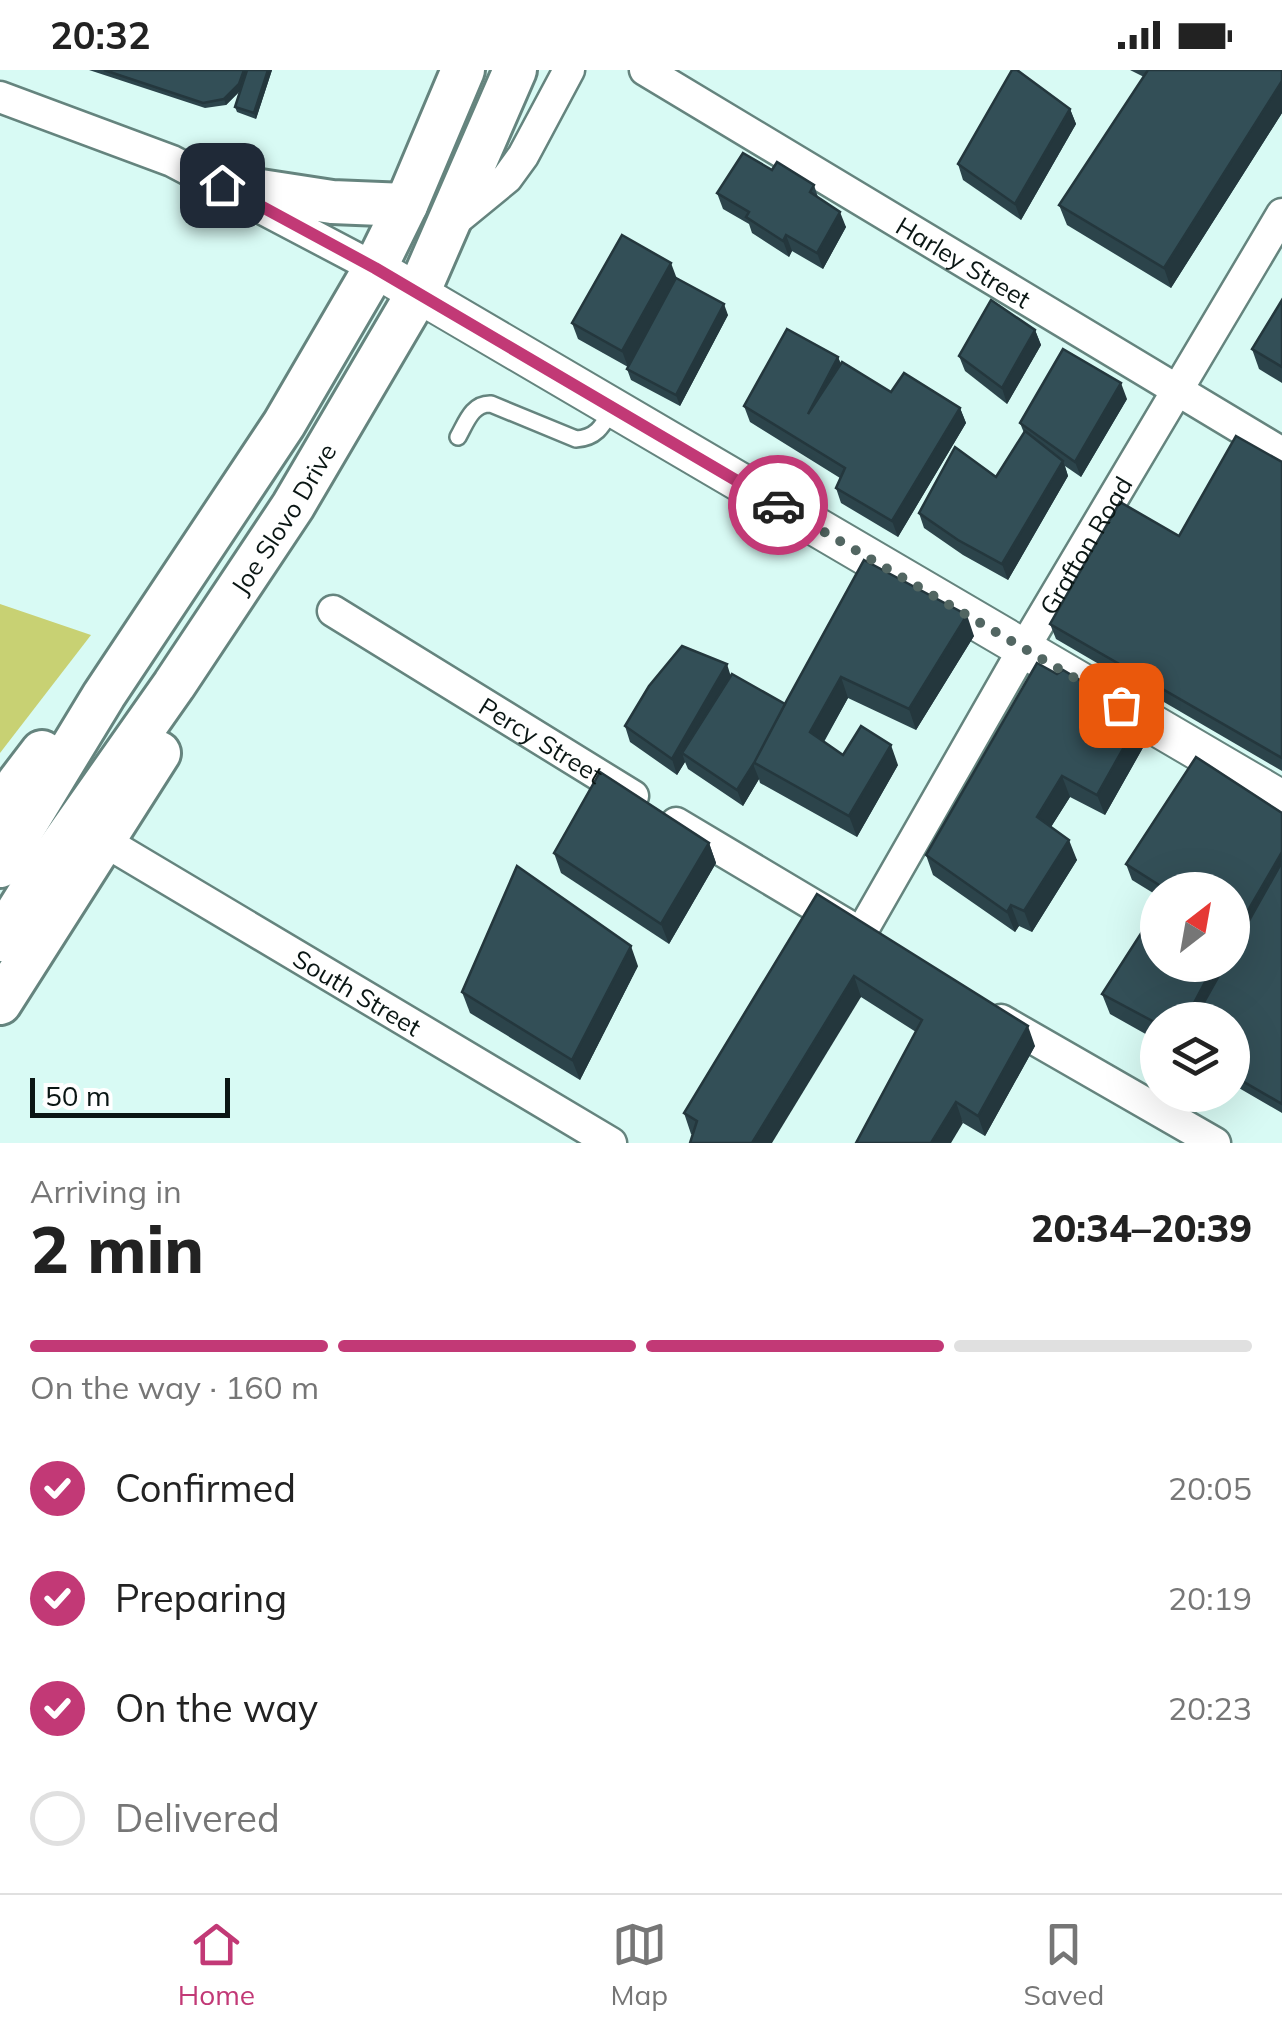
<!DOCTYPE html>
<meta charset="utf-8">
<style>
body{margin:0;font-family:Mulish,sans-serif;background:#f2f2f2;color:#222;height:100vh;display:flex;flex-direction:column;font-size:38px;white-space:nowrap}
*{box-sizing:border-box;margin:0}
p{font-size:32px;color:#767676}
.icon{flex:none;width:55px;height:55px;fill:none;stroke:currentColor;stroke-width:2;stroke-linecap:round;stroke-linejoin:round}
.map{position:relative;height:1073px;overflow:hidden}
.panel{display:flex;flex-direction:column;background:#fff;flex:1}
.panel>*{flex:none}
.needle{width:65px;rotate:31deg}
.controls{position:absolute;left:1140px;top:802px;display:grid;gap:20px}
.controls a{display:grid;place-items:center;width:110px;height:110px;border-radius:50%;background:#fff;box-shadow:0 10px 40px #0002;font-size:50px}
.scale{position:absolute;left:30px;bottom:25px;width:200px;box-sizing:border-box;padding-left:10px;border:5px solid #0a1614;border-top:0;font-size:28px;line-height:35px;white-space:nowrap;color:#0a1614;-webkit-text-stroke:8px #fff;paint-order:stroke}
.pin{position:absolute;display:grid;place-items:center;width:85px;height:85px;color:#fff;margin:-42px;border-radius:20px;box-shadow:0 5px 15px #0006}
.courier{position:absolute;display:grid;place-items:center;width:100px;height:100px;margin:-50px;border:8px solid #c23976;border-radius:50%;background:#fff;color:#222;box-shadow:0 2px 12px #0007}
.overview em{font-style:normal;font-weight:800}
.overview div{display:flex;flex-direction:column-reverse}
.overview{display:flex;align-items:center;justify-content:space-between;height:170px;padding:0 30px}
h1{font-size:65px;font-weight:800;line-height:75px}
.bar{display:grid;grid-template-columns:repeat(4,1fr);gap:15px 10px;align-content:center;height:120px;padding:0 30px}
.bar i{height:12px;border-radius:8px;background:#e0e0e0}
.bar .selected{background:#c23976}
.bar p{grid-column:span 4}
ol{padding:0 30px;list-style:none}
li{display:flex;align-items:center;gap:30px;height:110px}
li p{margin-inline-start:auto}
li .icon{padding:10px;border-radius:50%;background:#c23976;color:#fff;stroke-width:4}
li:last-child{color:#767676}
li i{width:55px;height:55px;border:5px solid #e0e0e0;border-radius:50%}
.status{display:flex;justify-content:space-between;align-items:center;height:70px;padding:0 50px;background:#fff;direction:ltr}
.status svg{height:28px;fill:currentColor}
.tab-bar{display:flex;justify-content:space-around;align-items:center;height:140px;border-top:2px solid #e0e0e0;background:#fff;font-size:28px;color:#767676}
.tab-bar a{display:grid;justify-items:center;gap:5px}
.tab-bar .selected{color:#c23976}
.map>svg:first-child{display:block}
.green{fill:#c8d173}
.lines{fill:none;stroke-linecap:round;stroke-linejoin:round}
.service-casing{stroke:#65847e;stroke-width:20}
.minor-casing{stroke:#65847e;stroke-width:35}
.tertiary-casing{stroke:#65847e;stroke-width:42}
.secondary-casing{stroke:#65847e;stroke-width:48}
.service{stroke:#fff;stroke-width:15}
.minor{stroke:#fff;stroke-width:30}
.tertiary{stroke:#fff;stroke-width:38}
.secondary{stroke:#fff;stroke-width:42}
.wall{fill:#2c444b}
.shaded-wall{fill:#24373d}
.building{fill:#334f57;stroke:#24373d;stroke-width:2.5}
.done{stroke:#526662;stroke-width:10;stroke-dasharray:0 18}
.route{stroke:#c23976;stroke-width:12}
.labels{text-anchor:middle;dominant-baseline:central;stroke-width:10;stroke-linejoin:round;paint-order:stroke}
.street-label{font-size:25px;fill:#0a1614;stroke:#fff}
</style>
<div class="status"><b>20:32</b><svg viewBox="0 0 49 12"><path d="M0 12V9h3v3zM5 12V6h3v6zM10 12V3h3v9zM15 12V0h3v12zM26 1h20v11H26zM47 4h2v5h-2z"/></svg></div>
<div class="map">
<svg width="1282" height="1073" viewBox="0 0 1282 1073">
<rect width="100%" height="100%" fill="#d8faf4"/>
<!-- green -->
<path class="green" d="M0,534L91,565L0,683Z"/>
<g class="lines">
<!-- service casing -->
<g class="service-casing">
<path id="service" d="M458,367C466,353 472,333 491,334L576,369C597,368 603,355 613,338"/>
</g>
<!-- minor casing -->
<g class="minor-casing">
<g id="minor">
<path id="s1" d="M645,0L1282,383"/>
<path d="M0,27L172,91L375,198"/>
<path d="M451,154L507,108L523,86L569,0"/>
<path id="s2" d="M333,541L633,726"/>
<path d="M676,753L847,855"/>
<path id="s3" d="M104,771L611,1073"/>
<path id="s4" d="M861,863L1024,578L1282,144"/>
<path d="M1001,950L1215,1073"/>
</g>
</g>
<!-- tertiary casing -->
<g class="tertiary-casing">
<path id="tertiary" d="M375,198L1282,730"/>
</g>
<!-- secondary casing -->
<g class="secondary-casing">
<g id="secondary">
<path d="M221,115L332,132L406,135"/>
<path d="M0,737L42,682"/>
<path d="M0,796L104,625L284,354L375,198L406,135L463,0"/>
<path id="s5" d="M0,870L42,803L174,615L293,436L418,223L515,0"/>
<path d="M0,933L159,683"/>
</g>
</g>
<!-- service -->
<use href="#service" class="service"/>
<!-- minor -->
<use href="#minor" class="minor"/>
<!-- tertiary -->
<use href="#tertiary" class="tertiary"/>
<!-- secondary -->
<use href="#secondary" class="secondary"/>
</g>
<!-- wall -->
<g class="wall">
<path d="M89,0H272L256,49L237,42L235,37L241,20L226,35L205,38Z"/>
<path d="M1130,0H1282V43L1171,218L1067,155L1059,135L1144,7Z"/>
<path d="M1070,39L1076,54L1021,150L963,110L958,94Z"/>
<path d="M772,100L814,115L818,127L846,157L823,199L792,181L789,187L752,163L749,154L723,139L717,123Z"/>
<path d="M677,208L728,245L680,336L631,310L627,299L628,297L578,269L572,253Z"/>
<path d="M1282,230V313L1259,299L1252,279Z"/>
<path d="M1035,260L1041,275L1007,334L965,301L959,286Z"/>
<path d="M838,287L841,294L891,322L960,338L966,353L898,467L841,433L836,418L840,408L750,352L744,336Z"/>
<path d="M1127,329L1081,407L1065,396L1068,406L1008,510L963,485L924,458L919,443L996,407L1024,363L1020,353Z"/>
<path d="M1282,392V701L1056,569L1050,554L1179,466Z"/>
<path d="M864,490L974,566L916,660L848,628L824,672L843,685L898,695L857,767L760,713L759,709L743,736L688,699L685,692L677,705L630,672L625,656L731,606L785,634Z"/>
<path d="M1057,604L1125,637L1129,648L1137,654L1145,674L1105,745L1070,727L1051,757L1077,790L1032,862L1019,856L1015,862L933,805L926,785Z"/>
<path d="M1282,743V1043L1232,1014V950H1158V971L1110,944L1102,924L1232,820H1158V826L1132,810L1126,794Z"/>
<path d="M709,773L716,793L669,874L561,803L554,783Z"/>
<path d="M817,824L1035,976L985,1066L963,1053L916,962L861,927L693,1065L691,1064L684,1043Z"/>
<path d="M638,896L580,1010L470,943L462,922Z"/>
</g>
<!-- shaded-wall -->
<g class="shaded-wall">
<path d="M244,0H248L241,20L226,35L224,29Z"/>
<path d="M268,0H272L256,49L254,43Z"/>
<path d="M1282,11V43L1171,218L1164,198Z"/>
<path d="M1070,39L1076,54L1021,150L1015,134Z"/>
<path d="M840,142L846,157L823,199L817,183Z"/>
<path d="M786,165L792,181L789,187L783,171Z"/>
<path d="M671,193L677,209L628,297L622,281Z"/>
<path d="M724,234L728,245L680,336L676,325Z"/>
<path d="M1035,260L1041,275L1007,334L1002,318Z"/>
<path d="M838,287L844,303L808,344Z"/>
<path d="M1121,313L1127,329L1081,407L1075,392Z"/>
<path d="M960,338L966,353L898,467L892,451Z"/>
<path d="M1063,391L1068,406L1008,510L1002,494Z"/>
<path d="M967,545L974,566L916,660L909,639Z"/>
<path d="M727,594L732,610L682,683L685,692L677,705L672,689Z"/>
<path d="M841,607L848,628L817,683L810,662Z"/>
<path d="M1137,654L1145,674L1105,745L1097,725Z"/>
<path d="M891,675L898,695L857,767L849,746Z"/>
<path d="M753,694L759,709L743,736L737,720Z"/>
<path d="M1062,706L1070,727L1044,768L1037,747Z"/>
<path d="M1069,770L1077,790L1032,862L1024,841Z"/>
<path d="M709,773L716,793L669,874L661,854Z"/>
<path d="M1282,782V808L1232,895V860Z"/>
<path d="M1011,835L1019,856L1015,862L1007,842Z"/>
<path d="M631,876L638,896L580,1010L572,990Z"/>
<path d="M1214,895H1232L1203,950H1185Z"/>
<path d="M854,906L861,927L772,1073H752Z"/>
<path d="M1028,956L1035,976L985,1066L978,1046Z"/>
<path d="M956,1032L963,1053L951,1073H931Z"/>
</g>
<!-- building -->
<g class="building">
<path d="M104,0H244L239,14L224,29L203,33Z"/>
<path d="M247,0H268L254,43L235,37Z"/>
<path d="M1012,0H1017L1070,39L1015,134L958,94Z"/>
<path d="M1148,0H1282V11L1164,198L1059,135Z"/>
<path d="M743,83L772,100L777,92L814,115L810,122L840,142L817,183L786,165L783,171L746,147L749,142L717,123Z"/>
<path d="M622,165L671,193L622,281L572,253Z"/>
<path d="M676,208L724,234L676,325L627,299Z"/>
<path d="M991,230L1035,260L1002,318L959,286Z"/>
<path d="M1282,230V297L1252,279Z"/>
<path d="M787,259L838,287L808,344L842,292L891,322L904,303L960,338L892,451L836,418L845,398L744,336Z"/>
<path d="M1063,279L1121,313L1075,392L1020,353Z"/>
<path d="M1025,361L1063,391L1002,494L958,470L919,443L955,377L996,407Z"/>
<path d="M1236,366L1282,392V688L1050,554L1120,432L1179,466Z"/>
<path d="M864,490L967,545L909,639L841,607L810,662L843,685L861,656L891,675L849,746L753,692Z"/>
<path d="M682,576L727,594L672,689L625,656L649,616Z"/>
<path d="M1037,593L1057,604L1063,600L1125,637L1123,644L1137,654L1097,725L1062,706L1037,747L1069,770L1024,841L1011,835L1007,842L926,785Z"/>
<path d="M732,604L785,634L754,693L737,720L682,683Z"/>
<path d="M1196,687L1282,743V782L1235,863L1232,858V820H1173L1170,818L1167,820L1126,794Z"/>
<path d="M600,702L709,773L661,854L554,783Z"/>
<path d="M1282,792V1034L1232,1005V950H1194L1225,895H1232V881Z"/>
<path d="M517,796L631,876L572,990L462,922Z"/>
<path d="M817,824L1028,956L978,1046L956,1032L931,1073H856L922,950L854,906L752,1073H690L697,1051L684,1043Z"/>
<path d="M1158,837V895H1214L1185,950H1158V954L1102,924Z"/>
</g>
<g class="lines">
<!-- done -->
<path class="done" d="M778,435L1121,635"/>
<!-- route -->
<path class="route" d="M222,115L375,198L778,435"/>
</g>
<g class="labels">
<!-- street labels -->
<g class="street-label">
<text stroke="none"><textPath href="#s1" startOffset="372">Harley Street</textPath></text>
<text stroke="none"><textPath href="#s5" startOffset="508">Joe Slovo Drive</textPath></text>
<text stroke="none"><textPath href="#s4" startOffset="448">Grafton Road</textPath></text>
<text stroke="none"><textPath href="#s2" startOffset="245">Percy Street</textPath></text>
<text stroke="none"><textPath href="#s3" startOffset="295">South Street</textPath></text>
</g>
</g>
</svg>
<div class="controls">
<a><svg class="needle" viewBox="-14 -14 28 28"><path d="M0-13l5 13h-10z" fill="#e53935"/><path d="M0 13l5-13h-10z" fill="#767676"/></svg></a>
<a><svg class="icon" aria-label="layers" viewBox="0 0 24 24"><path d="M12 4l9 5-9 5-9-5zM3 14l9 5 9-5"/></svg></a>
</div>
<div class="scale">50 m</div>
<div class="pin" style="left:1121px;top:635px;background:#ea580c"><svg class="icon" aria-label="bag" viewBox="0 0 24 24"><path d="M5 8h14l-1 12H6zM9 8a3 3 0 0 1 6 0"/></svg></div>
<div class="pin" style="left:222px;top:115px;background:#1f2937"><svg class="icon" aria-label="home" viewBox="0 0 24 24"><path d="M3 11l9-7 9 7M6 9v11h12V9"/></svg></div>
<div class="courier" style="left:778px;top:435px"><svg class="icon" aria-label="car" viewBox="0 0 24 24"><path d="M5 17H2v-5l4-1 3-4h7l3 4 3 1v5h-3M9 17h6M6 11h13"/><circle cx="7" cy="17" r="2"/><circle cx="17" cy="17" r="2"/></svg></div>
</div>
<section class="panel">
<div class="overview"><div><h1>2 min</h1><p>Arriving in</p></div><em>20:34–20:39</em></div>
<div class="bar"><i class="selected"></i><i class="selected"></i><i class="selected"></i><i></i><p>On the way · 160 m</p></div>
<ol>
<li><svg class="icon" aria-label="check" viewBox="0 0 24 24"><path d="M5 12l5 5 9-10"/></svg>Confirmed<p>20:05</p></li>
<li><svg class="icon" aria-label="check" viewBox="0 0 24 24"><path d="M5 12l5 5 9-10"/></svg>Preparing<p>20:19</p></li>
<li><svg class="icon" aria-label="check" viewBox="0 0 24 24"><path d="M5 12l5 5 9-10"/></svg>On the way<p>20:23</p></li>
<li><i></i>Delivered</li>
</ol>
</section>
<nav class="tab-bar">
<a class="selected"><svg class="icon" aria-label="home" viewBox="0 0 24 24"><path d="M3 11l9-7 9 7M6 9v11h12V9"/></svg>Home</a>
<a><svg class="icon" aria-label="map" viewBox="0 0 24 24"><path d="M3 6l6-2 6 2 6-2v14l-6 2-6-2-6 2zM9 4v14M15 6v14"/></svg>Map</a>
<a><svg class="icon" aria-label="saved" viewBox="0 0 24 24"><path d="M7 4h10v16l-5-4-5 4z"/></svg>Saved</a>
</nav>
